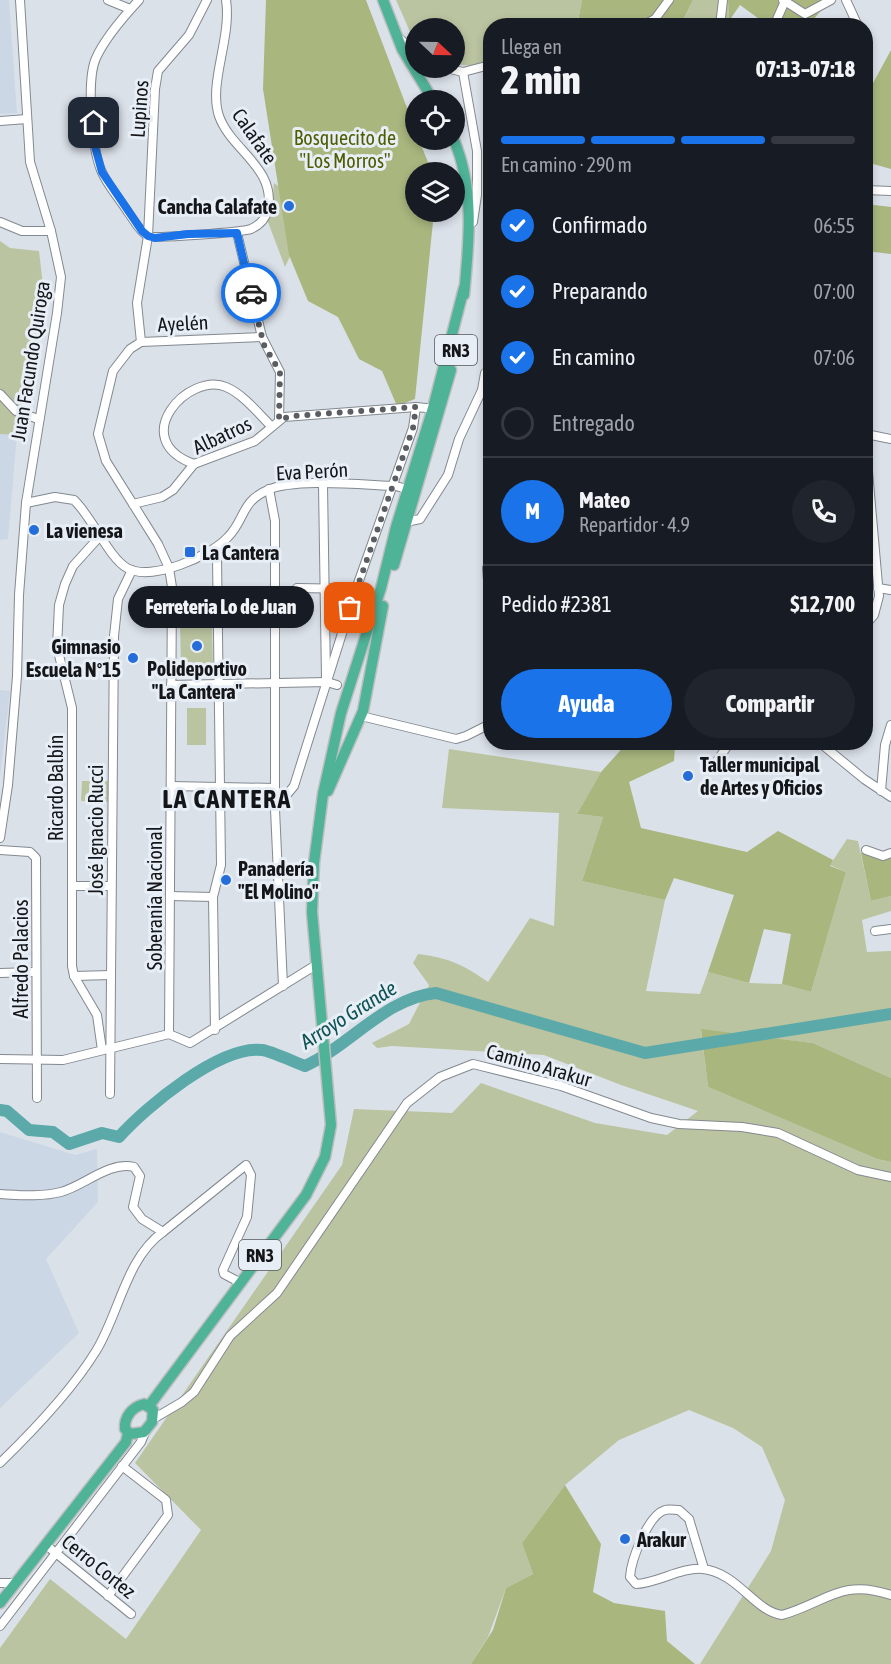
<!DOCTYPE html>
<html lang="es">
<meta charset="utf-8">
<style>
body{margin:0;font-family:"Asap Condensed",sans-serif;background:#20242c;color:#f1f3f6;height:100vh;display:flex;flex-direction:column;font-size:22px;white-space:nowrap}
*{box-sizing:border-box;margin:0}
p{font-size:20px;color:#9ea1a6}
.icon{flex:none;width:33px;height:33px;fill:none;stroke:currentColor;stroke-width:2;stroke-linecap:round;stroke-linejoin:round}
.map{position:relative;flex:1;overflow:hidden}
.sheet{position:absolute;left:483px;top:18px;width:390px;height:732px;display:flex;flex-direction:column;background:#171b24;border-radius:24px;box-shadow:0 3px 9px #0003}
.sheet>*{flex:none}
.needle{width:39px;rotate:112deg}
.tools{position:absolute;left:405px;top:18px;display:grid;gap:12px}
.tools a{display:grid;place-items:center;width:60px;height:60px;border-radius:50%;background:#171b24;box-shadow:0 3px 9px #0003;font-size:30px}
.pin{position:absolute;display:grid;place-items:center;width:51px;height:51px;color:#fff;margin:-26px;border-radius:12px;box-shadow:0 3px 9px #0006}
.courier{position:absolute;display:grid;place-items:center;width:60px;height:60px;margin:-30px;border:4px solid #1a73e8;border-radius:50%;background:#fff;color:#222;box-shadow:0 2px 8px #0007}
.bubble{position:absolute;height:42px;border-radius:21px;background:#171b24;box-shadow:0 3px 9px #0003;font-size:20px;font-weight:800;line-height:42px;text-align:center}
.headline em{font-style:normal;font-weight:800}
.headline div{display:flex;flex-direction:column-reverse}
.headline{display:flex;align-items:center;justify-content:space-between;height:102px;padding:0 18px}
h1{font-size:39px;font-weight:800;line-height:45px}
.bar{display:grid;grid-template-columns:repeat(4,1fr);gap:9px 6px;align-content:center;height:72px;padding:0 18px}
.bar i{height:8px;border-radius:4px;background:#363941}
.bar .active{background:#1a73e8}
.bar p{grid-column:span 4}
.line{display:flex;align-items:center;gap:15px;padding:0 18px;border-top:2px solid #363941}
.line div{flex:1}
.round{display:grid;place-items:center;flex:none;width:63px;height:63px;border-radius:32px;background:#20242c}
ol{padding:0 18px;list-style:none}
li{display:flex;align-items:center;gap:18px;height:66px}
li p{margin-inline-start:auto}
li .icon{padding:6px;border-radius:50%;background:#1a73e8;color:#fff;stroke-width:4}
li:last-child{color:#9ea1a6}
li i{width:33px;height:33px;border:3px solid #363941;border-radius:50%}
.action{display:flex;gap:12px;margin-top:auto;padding:12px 18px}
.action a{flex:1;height:69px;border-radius:36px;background:#1a73e8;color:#fff;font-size:24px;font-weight:800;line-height:69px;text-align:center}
.action a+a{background:#20242c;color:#f1f3f6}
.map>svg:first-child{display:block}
.built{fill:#cbd7e5}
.green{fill:#bbc4a0}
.forest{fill:#a9b67e}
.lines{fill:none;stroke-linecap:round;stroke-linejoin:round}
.river{stroke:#5ca9aa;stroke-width:12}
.minor-casing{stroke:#838990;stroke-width:10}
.highway-casing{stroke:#bdbebf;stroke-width:13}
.minor{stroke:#fff;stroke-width:8}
.highway{stroke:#4fb398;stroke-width:10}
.done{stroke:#5a5d62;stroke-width:6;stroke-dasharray:0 10.8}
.route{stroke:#1a73e8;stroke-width:8}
.poi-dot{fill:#256dd9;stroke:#e8eef6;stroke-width:2}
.labels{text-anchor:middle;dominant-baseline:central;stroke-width:6;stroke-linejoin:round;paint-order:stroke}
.shield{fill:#e8eef6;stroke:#54575b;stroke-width:1.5}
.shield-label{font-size:18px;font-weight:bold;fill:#141619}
.street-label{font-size:20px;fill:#141619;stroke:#e8eef6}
.park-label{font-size:20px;fill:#4f5d00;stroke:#e8eef6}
.poi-label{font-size:20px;font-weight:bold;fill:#141619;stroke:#e8eef6;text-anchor:start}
.water-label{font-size:21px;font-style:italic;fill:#0d5354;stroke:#e8eef6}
.district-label{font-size:26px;font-weight:bold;letter-spacing:1.5px;fill:#141619;stroke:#e8eef6}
</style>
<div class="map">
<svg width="891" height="1664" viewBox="0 0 891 1664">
<rect width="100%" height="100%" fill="#dbe1e9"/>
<!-- built -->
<g class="built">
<path d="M0,0H9L17,113L0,114Z"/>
<path d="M0,434L17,435L8,539L0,540Z"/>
<path d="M0,690L10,691L0,777Z"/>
<path d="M0,1132L75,1155L97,1149L98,1202L46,1259L79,1333L0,1408Z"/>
</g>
<!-- green -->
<g class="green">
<path d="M396,0H582L577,25L490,26V68L455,64L454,28H416L415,43Z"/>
<path d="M693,0H728L729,21L725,25L681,26Z"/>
<path d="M274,183L284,190L294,248L285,267L268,222L272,209Z"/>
<path d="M0,241L10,248L39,251L46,312L17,435L0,434Z"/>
<path d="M180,624L212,626L213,667H181Z"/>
<rect x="187" y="708" width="19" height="37"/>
<path d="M449,749L601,772L577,814L603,817L582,881L665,900L646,991L700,994L708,972L749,983L782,984L811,992L846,872L830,865L847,839L858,841L871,901L891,896V911L862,920L867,952L891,951V1078L813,1043L701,1030L708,1087L877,1159L891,1162V1664H700L771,1551L785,1500L762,1447L733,1428L689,1410L619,1440L565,1485L522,1543L533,1574L506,1588L488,1637L471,1664H0V1648L50,1579L126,1639L201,1530L135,1463L342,1165L354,1109L452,1113L481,1083L595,1123L667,1135L698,1111L621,1085L544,1055L392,1046L377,1048L372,1043L409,1024L429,985L413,963L418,954C449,958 462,964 488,982L530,918L554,926L559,813L442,808Z"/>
<path d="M82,781H110L109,802L81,801Z"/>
</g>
<!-- forest -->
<g class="forest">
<path d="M266,0H366L415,129L416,140H419L432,172H416V212H434L415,399L397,406L382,371L359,359L338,317L308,301L289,255L263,89Z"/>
<path d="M582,0H693L681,25L577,26Z"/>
<path d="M728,0H824L828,2L809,25L769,26L740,5L729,21Z"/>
<path d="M891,50V169L866,162V96Z"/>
<path d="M866,204L891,207V254L866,251Z"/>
<path d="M627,743H669L675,746L674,761L629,782L641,828L747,852L778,831L833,860L830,866L846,872L811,992L782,984L791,934L764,929L749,983L708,972L734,895L674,878L665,900L582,881L603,817L577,814L601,772Z"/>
<path d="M891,851V896L871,901L861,853Z"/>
<path d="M701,1029L813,1043L891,1078V1162L877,1159L708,1087Z"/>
<path d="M565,1485L601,1544L593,1592L614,1603L665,1611L667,1641L695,1664H471L493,1630L506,1588L533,1574L522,1543Z"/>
</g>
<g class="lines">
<!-- river -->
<path class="river" d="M0,1110L7,1111L29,1130L53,1132L69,1144L102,1133L119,1137C146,1107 220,1045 262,1050C271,1051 294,1062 305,1066C351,1045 385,998 436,993L645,1053L891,1014"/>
<!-- minor casing -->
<g class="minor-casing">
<g id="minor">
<path d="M108,0L130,9"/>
<path d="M139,0C126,14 104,40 96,58C86,80 92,148 101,170C107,185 119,198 128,212C134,220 139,231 148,236C153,239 243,232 251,229C260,225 266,218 268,209C276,168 231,150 219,116C208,83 232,38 226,0"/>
<path d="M783,0L805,14L831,0"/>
<path d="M846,0L858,26"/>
<path d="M642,26L655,19L669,0"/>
<path d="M720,26L723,0"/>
<path d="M774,26L785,1"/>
<path d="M397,37L416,51"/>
<path d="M446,68L463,72L490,65"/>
<path d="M463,72L477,151V195L473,222"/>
<path d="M0,121L27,119"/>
<path d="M866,190L891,191"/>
<path d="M0,222L22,231H51"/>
<path d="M237,233L262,337L280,372L279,420"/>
<path d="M866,260L867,258"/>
<path d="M141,342L262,337"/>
<path d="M0,394L16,411L38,419"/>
<path d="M866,434L891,439"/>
<path d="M866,449L879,596L874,615L866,624"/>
<path d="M194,464C126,439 189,371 226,387C243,394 258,413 271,426"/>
<path d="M323,485L326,678"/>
<path d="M269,489L275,521V809L283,986"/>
<path d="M26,503L55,497L74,500C92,517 109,558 127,568C151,582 211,556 228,537C245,520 241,501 268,490C295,478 364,485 396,486L410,490"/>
<path d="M133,504L162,497L173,490L194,464L255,441L284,417L416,407L436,409"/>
<path d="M406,522L420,519L448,475L459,439L482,390L485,373"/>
<path d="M101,535L73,566L65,584L59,605L57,647L72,708V966L74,976L97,1015L102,1050"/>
<path d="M214,549L217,557L221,865L213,897L215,1030"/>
<path d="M490,563L487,568L490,604"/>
<path d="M297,588L356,589"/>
<path d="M878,588L891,590"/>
<path d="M171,685L327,682L337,685"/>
<path d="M361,716L456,739L466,736L490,724"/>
<path d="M819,742L864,779L891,797"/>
<path d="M713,767L730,742"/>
<path d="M171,786L275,788"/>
<path d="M881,791L885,745L891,725"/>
<path d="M275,809L294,786L356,589L413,428L416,407"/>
<path d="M0,838L8,785L17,676L19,595L26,503L57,313L61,277L51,231L30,162L20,0"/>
<path d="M0,850L30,852L36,858L37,1098"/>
<path d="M866,850L883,856L891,853"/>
<path d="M72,886H111"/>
<path d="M170,896L213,897"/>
<path d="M875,931L891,929"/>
<path d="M0,973L35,972"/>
<path d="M74,976L111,975"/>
<path d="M169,1034L172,587L169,568L158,544L106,461L98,434L113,371L130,349L141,342L137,303L148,236L155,89L158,71L189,35L207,0"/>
<path d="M0,1059L63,1060L169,1034L190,1043L316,965"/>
<path d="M110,1094L114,636L118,599L132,570"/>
<path d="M0,1194C20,1195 41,1197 61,1192C84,1186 109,1161 134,1167L140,1176L133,1207L142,1219L163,1232L246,1165L251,1175L247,1217L223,1270L224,1274L239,1282"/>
<path d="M153,1419L182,1402L194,1392L230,1336L277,1293L407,1103L440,1077L473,1064L561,1086L651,1118L679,1124L742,1127L778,1133L858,1170L891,1177"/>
<path d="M0,1463C33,1431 72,1390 96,1351C119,1314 126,1258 163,1232"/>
<path d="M46,1545L131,1614"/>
<path d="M704,1569L689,1519L679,1510C675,1510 669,1509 665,1510C648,1515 631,1560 630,1577L636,1584C658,1583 681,1567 703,1569C738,1573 754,1611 782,1615C827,1602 841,1578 891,1595"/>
<path d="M0,1583H15"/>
<path d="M108,1596L168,1515L166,1500L122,1466"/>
<path d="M0,1626L141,1442L146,1430"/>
</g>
</g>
<!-- highway casing -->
<g class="highway-casing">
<g id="highway">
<path d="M383,0L402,49L433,100"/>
<path d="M454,140C475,190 469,242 464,295"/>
<path d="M394,565L451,370"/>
<path d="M328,791L363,711L383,606"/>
<path d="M144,1404L153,1410L152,1422L144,1432L131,1434L125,1429C124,1417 132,1407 144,1404Z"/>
<path d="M149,1406L306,1195L325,1157L331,1125L312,912L314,863L323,794L341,713L381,588L396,527L433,408L464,288"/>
<path d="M0,1603L126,1442L128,1433"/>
</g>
</g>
<!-- minor -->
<use href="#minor" class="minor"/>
<!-- highway -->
<use href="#highway" class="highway"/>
</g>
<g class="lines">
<!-- done -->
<path class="done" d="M251,293L264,345L280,372L279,420L292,416L416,407L413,428L350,608"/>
<!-- route -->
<path class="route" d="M94,123V143L102,172L142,231L148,236L155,238L188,234L237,233L251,293"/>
</g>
<!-- markers -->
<g class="poi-dot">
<circle cx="289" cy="206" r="6"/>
<circle cx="34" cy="530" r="6"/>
<rect x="184" y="546" width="12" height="12" rx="3"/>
<circle cx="197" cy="646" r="6"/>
<circle cx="133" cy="658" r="6"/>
<circle cx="688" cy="776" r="6"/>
<circle cx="226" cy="880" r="6"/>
<circle cx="625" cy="1539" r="6"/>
</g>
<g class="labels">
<!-- shield labels -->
<g class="shield">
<rect x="435" y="335" width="42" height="30" rx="4.5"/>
<rect x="239" y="1240" width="42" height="30" rx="4.5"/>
</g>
<g class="shield-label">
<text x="456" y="350">RN3</text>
<text x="260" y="1255">RN3</text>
</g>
<!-- street labels -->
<g class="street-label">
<text transform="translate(139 109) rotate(-86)">Lupinos</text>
<text transform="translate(255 136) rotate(55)">Calafate</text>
<text transform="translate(183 323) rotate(-3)">Ayelén</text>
<text transform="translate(30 361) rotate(-81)">Juan Facundo Quiroga</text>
<text transform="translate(222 435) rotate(-25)">Albatros</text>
<text transform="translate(312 471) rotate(-3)">Eva Perón</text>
<text transform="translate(55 788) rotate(-90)">Ricardo Balbín</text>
<text transform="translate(95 830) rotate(-90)">José Ignacio Rucci</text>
<text transform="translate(154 898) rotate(-90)">Soberanía Nacional</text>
<text transform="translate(20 959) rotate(-90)">Alfredo Palacios</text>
<text transform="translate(539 1065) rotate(16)">Camino Arakur</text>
<text transform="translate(99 1566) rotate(39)">Cerro Cortez</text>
</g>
<!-- park labels -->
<g class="park-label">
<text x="345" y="137">Bosquecito de<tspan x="345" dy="23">"Los Morros"</tspan></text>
</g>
<!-- poi labels -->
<g class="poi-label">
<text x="277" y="206" text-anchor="end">Cancha Calafate</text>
<text x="46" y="530">La vienesa</text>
<text x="202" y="552">La Cantera</text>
<text x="121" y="646" text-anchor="end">Gimnasio<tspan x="121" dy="23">Escuela N°15</tspan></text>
<text x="197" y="668" text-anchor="middle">Polideportivo<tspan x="197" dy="23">"La Cantera"</tspan></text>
<text x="700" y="764">Taller municipal<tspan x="700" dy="23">de Artes y Oficios</tspan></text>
<text x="238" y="868">Panadería<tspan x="238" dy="23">"El Molino"</tspan></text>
<text x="637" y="1539">Arakur</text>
</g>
<!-- water labels -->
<g class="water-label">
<text transform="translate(348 1014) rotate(-32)">Arroyo Grande</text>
</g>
<!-- district labels -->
<g class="district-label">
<text x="227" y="799">LA CANTERA</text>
</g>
</g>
</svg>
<div class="tools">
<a><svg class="needle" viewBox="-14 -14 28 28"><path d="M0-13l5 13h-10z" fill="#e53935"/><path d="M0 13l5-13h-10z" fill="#9ea1a6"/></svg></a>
<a><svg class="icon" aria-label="locate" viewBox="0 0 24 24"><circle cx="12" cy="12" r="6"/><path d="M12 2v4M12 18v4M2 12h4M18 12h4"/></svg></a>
<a><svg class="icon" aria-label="layers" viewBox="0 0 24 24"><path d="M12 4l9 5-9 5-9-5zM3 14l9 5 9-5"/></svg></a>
</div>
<div class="pin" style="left:350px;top:608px;background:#ea580c"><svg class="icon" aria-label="bag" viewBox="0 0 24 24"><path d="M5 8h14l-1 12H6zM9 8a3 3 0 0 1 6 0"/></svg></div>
<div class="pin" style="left:94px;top:123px;background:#1f2937"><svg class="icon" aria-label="home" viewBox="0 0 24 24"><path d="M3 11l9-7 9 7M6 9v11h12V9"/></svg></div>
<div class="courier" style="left:251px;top:293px"><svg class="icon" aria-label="car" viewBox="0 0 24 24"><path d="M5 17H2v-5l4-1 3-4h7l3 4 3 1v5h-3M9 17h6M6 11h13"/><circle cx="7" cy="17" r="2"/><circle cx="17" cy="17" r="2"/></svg></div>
<div class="bubble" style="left:128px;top:586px;width:186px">Ferreteria Lo de Juan</div>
<section class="sheet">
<div class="headline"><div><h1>2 min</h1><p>Llega en</p></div><em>07:13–07:18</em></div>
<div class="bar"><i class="active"></i><i class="active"></i><i class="active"></i><i></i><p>En camino · 290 m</p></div>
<ol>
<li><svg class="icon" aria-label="check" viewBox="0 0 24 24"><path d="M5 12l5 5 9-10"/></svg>Confirmado<p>06:55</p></li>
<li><svg class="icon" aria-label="check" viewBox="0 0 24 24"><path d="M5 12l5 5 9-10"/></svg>Preparando<p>07:00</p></li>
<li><svg class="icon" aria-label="check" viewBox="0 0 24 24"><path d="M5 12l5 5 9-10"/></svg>En camino<p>07:06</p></li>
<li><i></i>Entregado</li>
</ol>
<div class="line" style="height:108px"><b class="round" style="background:#1a73e8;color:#fff">M</b><div><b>Mateo</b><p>Repartidor · 4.9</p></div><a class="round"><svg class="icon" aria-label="phone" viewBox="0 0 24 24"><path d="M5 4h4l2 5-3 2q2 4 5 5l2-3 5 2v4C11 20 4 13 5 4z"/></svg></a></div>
<div class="line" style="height:78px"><div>Pedido #2381</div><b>$12,700</b></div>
<div class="action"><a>Ayuda</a><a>Compartir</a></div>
</section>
</div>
